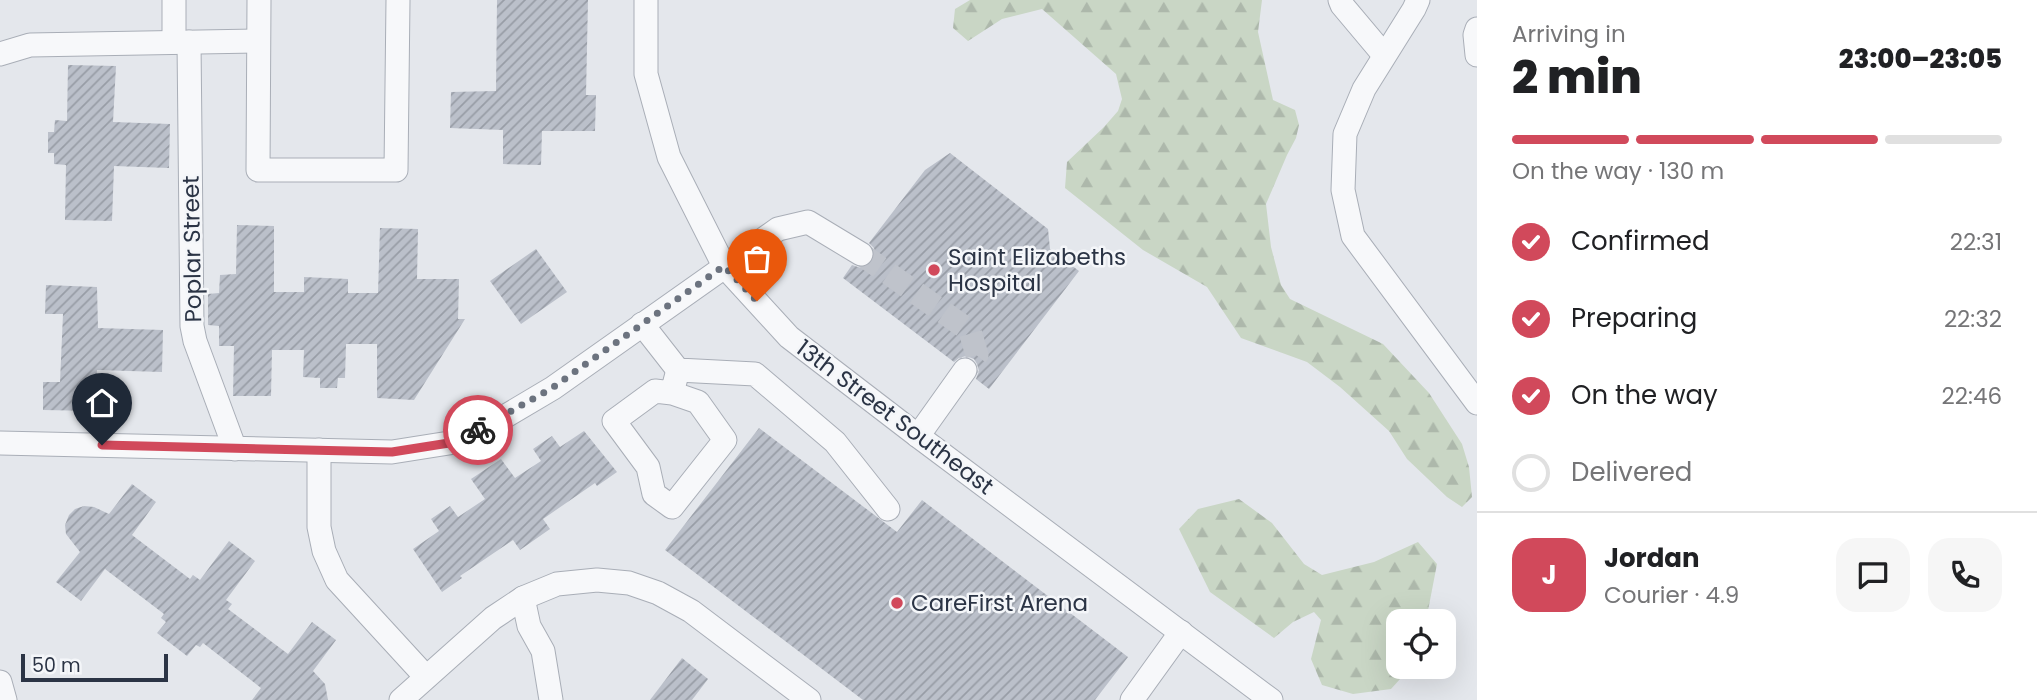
<!DOCTYPE html>
<meta charset="utf-8">
<style>
body{margin:0;font-family:Poppins,sans-serif;background:#f6f6f6;color:#202124;height:100vh;display:flex;flex-direction:column;font-size:26px;white-space:nowrap}
*{box-sizing:border-box;margin:0}
p{font-size:23px;color:#757577}
.icon{flex:none;width:38px;height:38px;fill:none;stroke:currentColor;stroke-width:2;stroke-linecap:round;stroke-linejoin:round}
.map{position:relative;flex:1;overflow:hidden}
.drawer{display:flex;flex-direction:column;background:#fff;width:560px}
.drawer>*{flex:none}
.fabs{position:absolute;left:1386px;top:609px;display:grid;gap:14px}
.fabs a{display:grid;place-items:center;width:70px;height:70px;border-radius:14px;background:#fff;box-shadow:0 7px 28px #0002;font-size:35px}
.scale{position:absolute;left:21px;bottom:18px;width:147px;box-sizing:border-box;padding-left:7px;border:4px solid #2b3445;border-top:0;font-size:19px;line-height:24px;white-space:nowrap;color:#2b3445;-webkit-text-stroke:5px #f4f6f9;paint-order:stroke}
.pin{position:absolute;display:grid;place-items:center;width:60px;height:60px;color:#fff;margin:-72px -30px;border-radius:50% 50% 50% 0;rotate:-45deg;box-shadow:0 0 7px #0007}
.pin .icon{rotate:45deg}
.courier{position:absolute;display:grid;place-items:center;width:70px;height:70px;margin:-35px;border:5px solid #d1495b;border-radius:50%;background:#fff;color:#222;box-shadow:0 2px 9px #0007}
.headline em{font-style:normal;font-weight:800}
.headline div{display:flex;flex-direction:column-reverse}
.headline{display:flex;align-items:center;justify-content:space-between;height:119px;padding:0 35px}
h1{font-size:46px;font-weight:800;line-height:52px}
.bar{display:grid;grid-template-columns:repeat(4,1fr);gap:10px 7px;align-content:center;height:84px;padding:0 35px}
.bar i{height:9px;border-radius:5px;background:#e0e0e0}
.bar .on{background:#d1495b}
.bar p{grid-column:span 4}
.line{display:flex;align-items:center;gap:18px;padding:0 35px;border-top:2px solid #e0e0e0}
.line div{flex:1}
.round{display:grid;place-items:center;flex:none;width:74px;height:74px;border-radius:21px;background:#f6f6f6}
ol{padding:0 35px;list-style:none}
li{display:flex;align-items:center;gap:21px;height:77px}
li p{margin-inline-start:auto}
li .icon{padding:7px;border-radius:50%;background:#d1495b;color:#fff;stroke-width:4}
li:last-child{color:#757577}
li i{width:38px;height:38px;border:4px solid #e0e0e0;border-radius:50%}
main{display:flex;flex:1;min-height:0}
.map>svg:first-child{display:block}
.forest{fill:url(#forest-firs)}
.building{fill:url(#building-hatch)}
.lines{fill:none;stroke-linecap:round;stroke-linejoin:round}
.minor-tunnel{stroke:#bfc3cb;stroke-width:23;stroke-dasharray:23 11;stroke-linecap:butt}
.minor-casing{stroke:#a9aeb7;stroke-width:25}
.minor{stroke:#f7f8fa;stroke-width:23}
.done{stroke:#6c737f;stroke-width:7;stroke-dasharray:0 12.6}
.route{stroke:#d1495b;stroke-width:9}
.poi-dot{fill:#d1495b;stroke:#f4f6f9;stroke-width:2.5}
.labels{text-anchor:middle;dominant-baseline:central;stroke-width:5;stroke-linejoin:round;paint-order:stroke}
.street-label{font-size:23px;fill:#2b3445;stroke:#f4f6f9}
.poi-label{font-size:23px;fill:#2b3445;stroke:#f4f6f9;text-anchor:start}
</style>
<main>
<div class="map">
<svg width="1477" height="700" viewBox="0 0 1477 700">
<defs>
<pattern id="forest-firs" width="22" height="20" patternUnits="userSpaceOnUse" patternTransform="scale(1.75)"><rect width="22" height="20" fill="#c9d6c5"/><path d="M5 1l3.5 6h-7zM16 11l3.5 6h-7z" fill="#adb8ab"/></pattern>
<pattern id="building-hatch" width="6" height="6" patternUnits="userSpaceOnUse" patternTransform="scale(1.75)"><rect width="6" height="6" fill="#bbc0ca"/><path d="M-1 1l2-2M0 6l6-6M5 7l2-2" fill="none" stroke="#989da6"/></pattern>
</defs>
<rect width="100%" height="100%" fill="#e4e7ec"/>
<!-- forest -->
<g class="forest">
<path d="M970,0H1262L1258,32L1273,100L1295,110L1299,125L1296,138L1287,155L1266,204L1271,247L1281,285L1290,299L1383,344L1429,393L1462,444L1469,467L1472,497L1462,507L1447,497L1407,459L1389,431L1340,387L1307,362L1241,338L1207,287L1143,250L1065,188L1067,162L1104,127L1118,111L1122,99L1116,74L1042,9L1002,19L968,41L953,28L955,9Z"/>
<path d="M1239,499L1272,523L1304,564L1322,575L1374,562L1418,542L1437,564L1426,621H1398V667H1411L1391,689L1353,694L1322,685L1311,659L1321,620L1314,612L1293,622L1274,638L1210,592L1179,529L1198,509Z"/>
</g>
<!-- building -->
<g class="building">
<path d="M497,0H588L586,95H596L595,131H542L541,165L503,164V130L450,128L451,92L496,91Z"/>
<path d="M68,65L116,66L113,122L170,124L169,168L114,166L112,221L65,220L66,165L54,164V153H48V132H54L55,120L67,121Z"/>
<path d="M950,153L1048,229L1050,249L1079,271L989,389L976,379L979,371L977,364L974,359L966,356L959,358L954,362L843,278L852,265L861,268L868,266L873,262L875,254L874,248L869,243L925,170Z"/>
<path d="M237,225L274,226V292H304V277L348,279V293H378L380,228L418,229L417,279H459L458,319H465L414,400L377,398V344H346L345,378H338L337,388H320V378L303,377L304,350H272L271,396H233L234,346H219V326L208,325V294L219,293L220,275L236,274Z"/>
<path d="M536,249L567,292L521,324L490,281Z"/>
<path d="M46,285L97,287L98,328L163,330L162,372L97,370L94,411L43,410V382H60L63,314H45Z"/>
<path d="M759,428L897,532L922,500L1128,657L1095,700H863L665,550Z"/>
<path d="M584,431L617,472L597,486L595,483L543,519L550,529L520,550L513,540L460,576L462,578L442,592L413,549L439,531L431,519L450,506L458,517L485,499L471,479L501,459L515,478L541,461L533,449L552,436L560,447Z"/>
<path d="M132,484L156,502L132,535L190,579L193,575L200,580L229,541L255,561L226,600L232,604L228,609L288,654L312,622L336,640L313,671L325,684L328,700H252L261,688L203,643L200,647L196,645L187,656L157,633L166,622L161,618L164,614L105,569L81,601L56,582L80,552L66,534L65,525L69,515L75,509L84,506L94,507L109,514Z"/>
<path d="M682,658L708,679L692,700H650Z"/>
</g>
<g class="lines">
<!-- minor-tunnel -->
<path class="minor-tunnel" d="M861,254L970,331L977,355L965,370"/>
<!-- minor casing -->
<g class="minor-casing">
<g id="minor">
<path d="M259,0L258,170H396L398,0"/>
<path d="M646,0V74L669,157L724,266L789,337L918,436L1271,700"/>
<path d="M1340,0L1342,5L1384,55"/>
<path d="M1418,0L1414,9L1364,89L1345,134L1343,190L1353,236L1477,403"/>
<path d="M1477,29L1475,35L1477,55"/>
<path d="M174,42V0"/>
<path d="M189,42L192,326L195,341L235,449"/>
<path d="M0,54L30,45L258,41"/>
<path d="M642,324L678,370L755,374L835,442L888,509"/>
<path d="M672,393L698,402L725,440L672,507L654,494L648,467L614,421L655,391L672,393L678,370"/>
<path d="M918,436L965,370"/>
<path d="M0,443L392,452L449,443L489,426L553,388L778,229L808,222L861,254"/>
<path d="M319,450V527L324,551L337,580L426,677"/>
<path d="M523,598L529,626L543,651L551,700"/>
<path d="M0,682L5,700"/>
<path d="M401,700L493,618L523,598L557,584L597,580L629,583L658,593L691,611L809,700"/>
<path d="M1132,700L1181,632"/>
</g>
</g>
<!-- minor -->
<use href="#minor" class="minor"/>
</g>
<g class="lines">
<!-- done -->
<path class="done" d="M478,430L552,388L724,266L757,301"/>
<!-- route -->
<path class="route" d="M102,445L392,452L449,443L478,430"/>
</g>
<!-- markers -->
<g class="poi-dot">
<circle cx="934" cy="270" r="7"/>
<circle cx="897" cy="603" r="7"/>
</g>
<g class="labels">
<!-- street labels -->
<g class="street-label">
<text transform="translate(192 249) rotate(-91)">Poplar Street</text>
<text transform="translate(895 417) rotate(37)">13th Street Southeast</text>
</g>
<!-- poi labels -->
<g class="poi-label">
<text x="948" y="257">Saint Elizabeths<tspan x="948" dy="26">Hospital</tspan></text>
<text x="911" y="603">CareFirst Arena</text>
</g>
</g>
</svg>
<div class="fabs">
<a><svg class="icon" aria-label="locate" viewBox="0 0 24 24"><circle cx="12" cy="12" r="6"/><path d="M12 2v4M12 18v4M2 12h4M18 12h4"/></svg></a>
</div>
<div class="scale">50 m</div>
<div class="pin" style="left:757px;top:301px;background:#ea580c"><svg class="icon" aria-label="bag" viewBox="0 0 24 24"><path d="M5 8h14l-1 12H6zM9 8a3 3 0 0 1 6 0"/></svg></div>
<div class="pin" style="left:102px;top:445px;background:#1f2937"><svg class="icon" aria-label="home" viewBox="0 0 24 24"><path d="M3 11l9-7 9 7M6 9v11h12V9"/></svg></div>
<div class="courier" style="left:478px;top:430px"><svg class="icon" aria-label="bike" viewBox="0 0 24 24"><circle cx="6" cy="16" r="4"/><circle cx="18" cy="16" r="4"/><path d="M6 16l4-8h5l3 8M10 8l3 8H6M13 5h3"/></svg></div>
</div>
<section class="drawer">
<div class="headline"><div><h1>2 min</h1><p>Arriving in</p></div><em>23:00–23:05</em></div>
<div class="bar"><i class="on"></i><i class="on"></i><i class="on"></i><i></i><p>On the way · 130 m</p></div>
<ol>
<li><svg class="icon" aria-label="check" viewBox="0 0 24 24"><path d="M5 12l5 5 9-10"/></svg>Confirmed<p>22:31</p></li>
<li><svg class="icon" aria-label="check" viewBox="0 0 24 24"><path d="M5 12l5 5 9-10"/></svg>Preparing<p>22:32</p></li>
<li><svg class="icon" aria-label="check" viewBox="0 0 24 24"><path d="M5 12l5 5 9-10"/></svg>On the way<p>22:46</p></li>
<li><i></i>Delivered</li>
</ol>
<div class="line" style="height:126px"><b class="round" style="background:#d1495b;color:#fff">J</b><div><b>Jordan</b><p>Courier · 4.9</p></div><a class="round"><svg class="icon" aria-label="chat" viewBox="0 0 24 24"><path d="M4 5h16v11H9l-5 4z"/></svg></a><a class="round"><svg class="icon" aria-label="phone" viewBox="0 0 24 24"><path d="M5 4h4l2 5-3 2q2 4 5 5l2-3 5 2v4C11 20 4 13 5 4z"/></svg></a></div>
</section>
</main>
